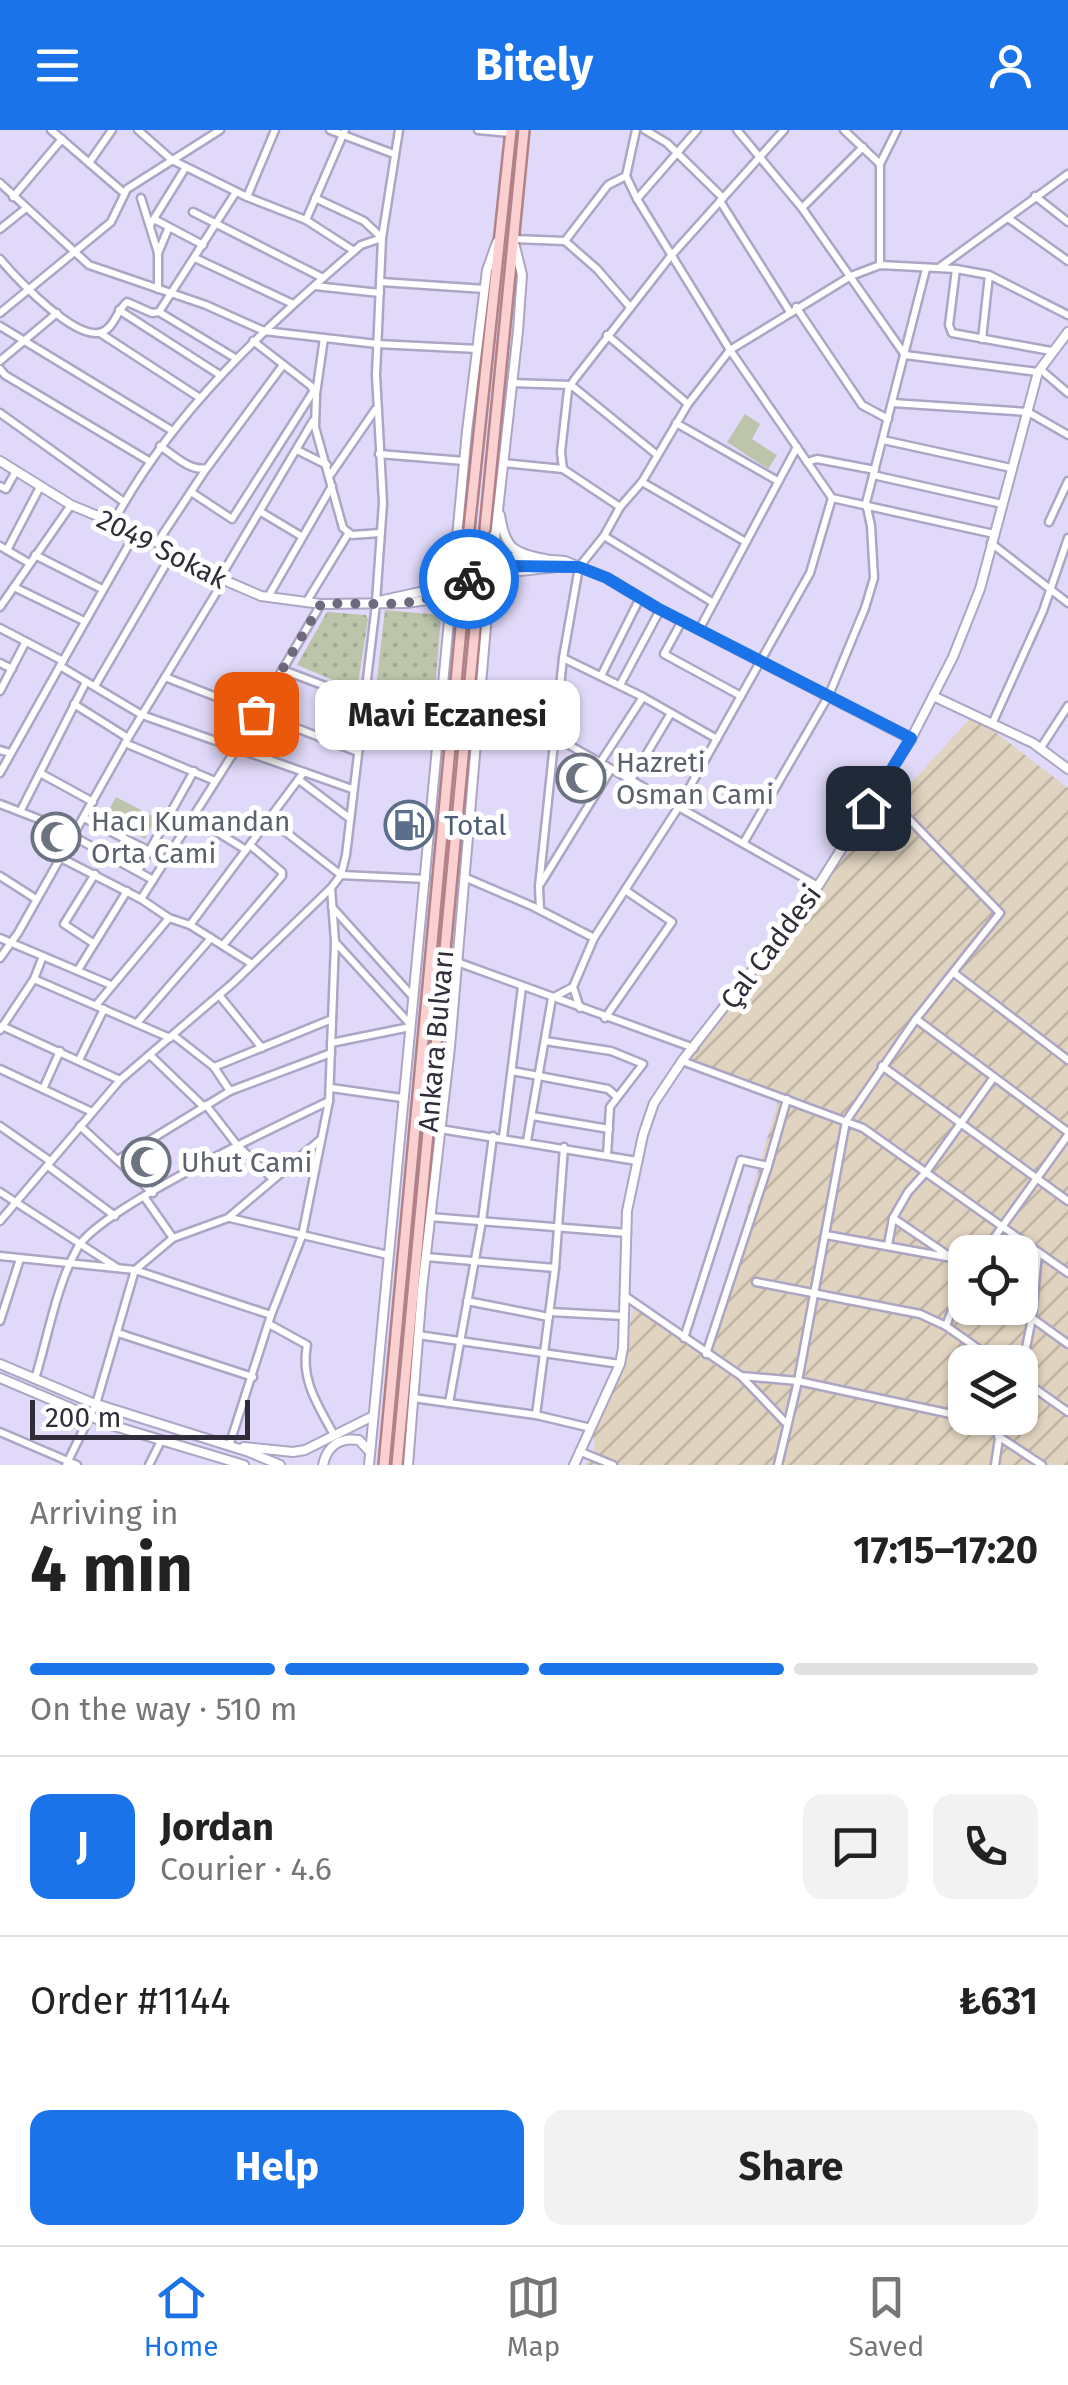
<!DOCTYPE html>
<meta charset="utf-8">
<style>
body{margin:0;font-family:"Fira Sans",sans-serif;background:#f2f2f2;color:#222;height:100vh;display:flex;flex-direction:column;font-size:38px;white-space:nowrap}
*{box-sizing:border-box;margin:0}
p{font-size:32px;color:#767676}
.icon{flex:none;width:55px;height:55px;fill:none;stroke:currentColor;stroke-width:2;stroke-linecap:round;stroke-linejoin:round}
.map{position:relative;height:1335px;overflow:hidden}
.panel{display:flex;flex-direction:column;background:#fff;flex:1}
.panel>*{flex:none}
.controls{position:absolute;left:948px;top:1105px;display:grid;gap:20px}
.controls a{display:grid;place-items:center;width:90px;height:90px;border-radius:20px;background:#fff;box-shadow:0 2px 8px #0004;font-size:50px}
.scale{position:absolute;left:30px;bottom:25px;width:220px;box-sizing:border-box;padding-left:10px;border:5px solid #302c39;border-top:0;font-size:28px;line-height:35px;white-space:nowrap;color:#302c39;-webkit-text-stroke:8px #fff;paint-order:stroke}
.pin{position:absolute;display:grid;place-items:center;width:85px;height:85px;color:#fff;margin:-42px;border-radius:20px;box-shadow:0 5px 15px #0006}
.courier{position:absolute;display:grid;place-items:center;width:100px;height:100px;margin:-50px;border:8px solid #1a73e8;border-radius:50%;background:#fff;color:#222;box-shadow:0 2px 12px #0007}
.bubble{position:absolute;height:70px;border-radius:20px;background:#fff;box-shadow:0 2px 8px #0004;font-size:32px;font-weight:700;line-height:70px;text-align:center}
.summary em{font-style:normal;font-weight:700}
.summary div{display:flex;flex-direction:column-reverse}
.summary{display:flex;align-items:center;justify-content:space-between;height:170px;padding:0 30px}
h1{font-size:65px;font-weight:700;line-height:75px}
.bar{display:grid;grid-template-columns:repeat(4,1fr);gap:15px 10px;align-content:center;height:120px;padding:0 30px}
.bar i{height:12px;border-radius:8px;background:#e0e0e0}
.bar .current{background:#1a73e8}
.bar p{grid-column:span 4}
.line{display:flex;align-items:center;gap:25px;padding:0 30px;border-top:2px solid #e0e0e0}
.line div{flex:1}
.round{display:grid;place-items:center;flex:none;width:105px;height:105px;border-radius:20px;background:#f2f2f2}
.primary-button{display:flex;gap:20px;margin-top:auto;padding:20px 30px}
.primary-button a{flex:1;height:115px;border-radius:20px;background:#1a73e8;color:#fff;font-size:40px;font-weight:700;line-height:115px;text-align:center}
.primary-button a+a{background:#f2f2f2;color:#222}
header{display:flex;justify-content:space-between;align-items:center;height:130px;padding:0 30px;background:#1a73e8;color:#fff;font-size:45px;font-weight:700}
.dock{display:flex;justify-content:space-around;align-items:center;height:140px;border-top:2px solid #e0e0e0;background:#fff;font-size:28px;color:#767676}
.dock a{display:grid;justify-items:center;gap:5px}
.dock .current{color:#1a73e8}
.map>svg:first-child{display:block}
.industrial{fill:url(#industrial-furrows);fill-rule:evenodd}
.grass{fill:#bcc5aa}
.park{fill:url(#park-dots)}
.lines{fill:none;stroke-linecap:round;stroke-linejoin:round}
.secondary-tunnel{stroke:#beb6d3;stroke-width:8;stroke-dasharray:8 4;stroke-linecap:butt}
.minor-casing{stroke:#ada5c4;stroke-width:11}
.tertiary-casing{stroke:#ada5c4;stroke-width:12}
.secondary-casing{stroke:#ada5c4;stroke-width:12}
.primary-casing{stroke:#b18287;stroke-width:14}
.minor{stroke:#fff;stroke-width:6}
.tertiary{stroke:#fff;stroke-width:8}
.secondary{stroke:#fff;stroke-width:8}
.primary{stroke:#fad0d0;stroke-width:9}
.done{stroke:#6e697c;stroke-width:10;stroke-dasharray:0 18}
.route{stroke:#1a73e8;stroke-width:12}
.labels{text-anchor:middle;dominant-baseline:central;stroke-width:10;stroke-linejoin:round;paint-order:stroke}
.street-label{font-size:28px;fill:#302c39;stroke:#fff}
.worship-label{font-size:28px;fill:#5b616d;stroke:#fff;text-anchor:start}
.service-label{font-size:28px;fill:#4e5e75;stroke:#fff;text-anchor:start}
</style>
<header><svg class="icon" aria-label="menu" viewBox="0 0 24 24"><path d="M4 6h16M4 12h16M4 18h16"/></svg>Bitely<svg class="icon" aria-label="person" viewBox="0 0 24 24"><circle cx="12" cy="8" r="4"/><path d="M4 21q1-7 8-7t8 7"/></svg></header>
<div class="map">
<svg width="1068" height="1335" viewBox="0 0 1068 1335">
<defs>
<pattern id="industrial-furrows" width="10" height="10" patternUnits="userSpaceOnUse" patternTransform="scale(2.5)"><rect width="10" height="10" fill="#e0d3bf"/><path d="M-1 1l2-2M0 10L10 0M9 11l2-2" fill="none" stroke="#c0b5a5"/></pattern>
<pattern id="park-dots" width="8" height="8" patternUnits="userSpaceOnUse" patternTransform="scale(2.5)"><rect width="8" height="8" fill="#bcc5aa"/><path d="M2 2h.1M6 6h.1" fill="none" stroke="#a2a993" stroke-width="1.8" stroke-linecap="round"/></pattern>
</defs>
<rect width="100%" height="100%" fill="#e1d9f9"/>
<!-- industrial -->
<path class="industrial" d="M973,585L1068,658V1335H586L595,1316L591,1298L620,1234L635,1173L706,1223L779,967L682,931L818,756ZM965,1122H1020V1178H965ZM965,1232H1020V1288H965Z"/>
<!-- grass -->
<g class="grass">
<path d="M745,284L760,294L752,309L777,325L768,339L727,312Z"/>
<path d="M116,667L156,688L145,709L105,687Z"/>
</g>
<!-- park -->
<g class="park">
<path d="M385,480L441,485L434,574L375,567Z"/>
<path d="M327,482L366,485L368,489L357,560L297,535Z"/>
</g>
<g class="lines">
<!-- secondary-tunnel -->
<g class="secondary-tunnel">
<path d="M462,487L469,399"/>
<path d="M476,487L485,399"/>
</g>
<!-- minor casing -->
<g class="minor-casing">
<g id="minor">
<path d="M51,0L124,63"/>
<path d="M138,0L172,30L247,67L306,90L354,121"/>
<path d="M330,0L394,24"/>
<path d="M478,0L510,3"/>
<path d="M636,0L626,46L637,69L730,220L832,368L994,404"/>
<path d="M645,0L667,13L723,68"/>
<path d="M737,0L802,78L905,225L1038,242"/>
<path d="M844,0L880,34V135"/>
<path d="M89,33L112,0"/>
<path d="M880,34L897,0"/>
<path d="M0,53L89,135L206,175L264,201L377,214L478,219"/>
<path d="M1035,66L1068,92"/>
<path d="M13,67L62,9"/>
<path d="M247,67L275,0"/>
<path d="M141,68L158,123V159"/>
<path d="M315,68L364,91L382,108L376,245L383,373L376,472"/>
<path d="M637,69L697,0"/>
<path d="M720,71L790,182"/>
<path d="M802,78L863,17"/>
<path d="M193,82L323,148"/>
<path d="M1008,88L1068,131"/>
<path d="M154,89L203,115"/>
<path d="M306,90L345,0"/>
<path d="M150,95L186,37"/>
<path d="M0,99L25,79"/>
<path d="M514,109L565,111L608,55L626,46"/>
<path d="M565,111L597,139L630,177"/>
<path d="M158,123L169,97"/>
<path d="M195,128L293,174"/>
<path d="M0,129C17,149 76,212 102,202C114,198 117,180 127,172L152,183L159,182L236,62"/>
<path d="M940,137L1068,44"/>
<path d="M956,139L949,195L952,203L1051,221"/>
<path d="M381,152L485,159"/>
<path d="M315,156L380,163"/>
<path d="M796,177L862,275L888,289"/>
<path d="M119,180L220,245"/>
<path d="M159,182L235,228"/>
<path d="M0,183L111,92L127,59L220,0"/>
<path d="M0,196L171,300"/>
<path d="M100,203L200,268"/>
<path d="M607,205L688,274"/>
<path d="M982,209L989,145"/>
<path d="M253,211L311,256L316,266L315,297L343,398L352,405L380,403"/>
<path d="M0,231L57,183"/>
<path d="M0,239L5,245L149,331"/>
<path d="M1040,239L1068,263"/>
<path d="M511,253L571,255L656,324"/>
<path d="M316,264L324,208"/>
<path d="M892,273L1028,282L1068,305"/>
<path d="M0,283L124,372"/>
<path d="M676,293L776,350"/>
<path d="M883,310L1011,338"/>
<path d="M160,316C174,325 190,342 207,338L283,235"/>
<path d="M297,320L327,335"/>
<path d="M379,324L464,331"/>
<path d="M807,332L817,329L875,340"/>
<path d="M504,333L563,339"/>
<path d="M331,344L375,280"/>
<path d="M873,345L1002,374"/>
<path d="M642,352L744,411"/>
<path d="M0,356L6,359L16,341"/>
<path d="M191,362L232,389L313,262"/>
<path d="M620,377L563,339L561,322L568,260L574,250L670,127L784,0"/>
<path d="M261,382L301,406"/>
<path d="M1049,392L1068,351"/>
<path d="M113,393C173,280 266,197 361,115L382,108L399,0"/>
<path d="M136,402L60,536L142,585L352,659"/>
<path d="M604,406L712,472"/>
<path d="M157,413L206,339"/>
<path d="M991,413L1068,473"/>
<path d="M0,416L29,433"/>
<path d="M7,420L40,357"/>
<path d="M35,425L102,459"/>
<path d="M220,448L313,291"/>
<path d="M14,457L84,491"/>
<path d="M268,467L332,356"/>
<path d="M307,471L348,404"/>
<path d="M0,477L71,375"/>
<path d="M682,491L664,524L741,566"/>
<path d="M0,498L63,531"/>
<path d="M699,500L797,317"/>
<path d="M563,528L643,567L717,609"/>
<path d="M0,533L12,539"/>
<path d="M283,540L365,571L441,582"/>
<path d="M601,546L640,468"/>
<path d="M165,547L358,622"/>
<path d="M620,555L660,480"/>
<path d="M95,556L173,422"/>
<path d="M0,561L25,513"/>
<path d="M74,574L128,608"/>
<path d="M992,594L1043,481L1068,408"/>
<path d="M476,600L555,607L818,756"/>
<path d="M125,613L215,651"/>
<path d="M1040,619L1068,576"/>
<path d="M0,620L10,623"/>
<path d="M600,633L643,567"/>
<path d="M0,643L60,536"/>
<path d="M40,643L93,672"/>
<path d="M299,650L348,687"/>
<path d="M631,650L671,583"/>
<path d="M0,674L49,693L153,750"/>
<path d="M21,680L86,552"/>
<path d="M193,687L246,720"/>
<path d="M84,688L149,721"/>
<path d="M269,689L341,745L426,749"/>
<path d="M744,712L829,565L865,478L874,448L871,396L866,373L926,139"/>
<path d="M61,728L141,769L169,788L190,795L252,834"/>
<path d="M138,741L194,641"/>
<path d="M0,746L36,769"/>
<path d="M464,747L534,777L594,808"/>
<path d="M541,753L611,639"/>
<path d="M141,769L236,619L321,474"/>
<path d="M332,777L414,868"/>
<path d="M540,780L539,756L563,528L579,437L604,406L620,377L642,352L688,274L730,220L851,146L880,135L956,139L989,145L1068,185"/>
<path d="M190,795L304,642"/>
<path d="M0,808L111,855"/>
<path d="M93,813L64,794L95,744"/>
<path d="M336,813L410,894"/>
<path d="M223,815L282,746V742L250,715"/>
<path d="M0,828L18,803L128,608L224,450"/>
<path d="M457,832L694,918"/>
<path d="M78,840L127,761"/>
<path d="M954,843L1068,930"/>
<path d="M34,849L170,908"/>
<path d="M219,865L262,918"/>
<path d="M97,874L169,788"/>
<path d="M580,878L573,857L594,808L678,678L810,443L832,368"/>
<path d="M605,888L672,792L625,760"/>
<path d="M916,889L1068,1002"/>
<path d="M137,893L211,808"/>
<path d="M2,896L120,950"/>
<path d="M0,900L34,849L43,826"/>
<path d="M173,905L214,937L230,961"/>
<path d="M545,911L611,921L643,934L610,977L607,1025"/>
<path d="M331,913L410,897"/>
<path d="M150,925L204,977"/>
<path d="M79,930L104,879"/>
<path d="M682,931L863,998L1068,1143"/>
<path d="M882,936L1068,1071"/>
<path d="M214,937L332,889"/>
<path d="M0,939L92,982"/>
<path d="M512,941L608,959L616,966"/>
<path d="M331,958L402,968"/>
<path d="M43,959L60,921"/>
<path d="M206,975L237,1015L273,1049"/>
<path d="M532,986L609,999"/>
<path d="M0,996L50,1031"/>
<path d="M80,996L153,1063"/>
<path d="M440,999L637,1031"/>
<path d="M503,1007L522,857"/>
<path d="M527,1011L552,868L573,857"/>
<path d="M119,1029L230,961L331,923"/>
<path d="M48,1036L115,1086"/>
<path d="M0,1062L116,1137"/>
<path d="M145,1068L173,1108"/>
<path d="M430,1087L627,1103"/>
<path d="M230,1088L388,1125"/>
<path d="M893,1088L946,1124"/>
<path d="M0,1091L120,950L233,853L330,759"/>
<path d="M826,1105L952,1128L965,1136"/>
<path d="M888,1115L893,1088L908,1062L926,1042L994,947"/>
<path d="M984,1122L1068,1005"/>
<path d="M0,1126L135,1140L271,1185"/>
<path d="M426,1127L555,1138"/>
<path d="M756,1152L920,1184L946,1196L997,1232"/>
<path d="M625,1166L741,1246L798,1251L965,1287"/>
<path d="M467,1171L549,1187"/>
<path d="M550,1182L624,1186"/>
<path d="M1032,1188L1068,1214"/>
<path d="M0,1191L20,1129"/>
<path d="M269,1194L307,1215C300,1250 318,1275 334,1305"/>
<path d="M946,1196L965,1146"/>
<path d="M118,1203L253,1247"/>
<path d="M418,1205L620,1234"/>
<path d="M684,1208L741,1030L768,1036L787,969"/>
<path d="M706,1224L768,1036"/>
<path d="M742,1247L785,1292"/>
<path d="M1020,1248L1032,1188L1038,1123"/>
<path d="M1020,1248L1068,1282"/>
<path d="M35,1249C48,1207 56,1156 78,1117C102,1077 280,995 329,971"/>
<path d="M413,1268L536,1285L591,1298"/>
<path d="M449,1273L482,1091L493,1006"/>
<path d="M536,1285L555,1138L564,1017"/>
<path d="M967,1288L1001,1295"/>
<path d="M0,1302L77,1335"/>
<path d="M998,1306L1042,1335"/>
<path d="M229,1316L271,1185L302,1106L329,971L335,812L331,758L341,745L346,725L376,474"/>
<path d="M581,1322L613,1335"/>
<path d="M66,1335L96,1274L135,1140L173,1108L228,1088L320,1010"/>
<path d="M149,1335L161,1311"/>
<path d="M778,1335L798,1251L846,991L916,889L1000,783L880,659"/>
<path d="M995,1335L1002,1288"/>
</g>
</g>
<!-- tertiary casing -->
<g class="tertiary-casing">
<g id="tertiary">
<path d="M0,331L71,375L144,405L224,450L261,466L321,474L407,473L433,469L495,437H579"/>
<path d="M379,471L429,460L499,426L565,431L607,448L657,478L911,609"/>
<path d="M933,566L1033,613L1068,639"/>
<path d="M574,1335L620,1234L623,1218L627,1081L643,1005L654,973L682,931L818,756L911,609L953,527L980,459L1038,242L1068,202"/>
</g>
</g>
<!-- secondary casing -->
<g class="secondary-casing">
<g id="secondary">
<path d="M500,385C505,418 513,423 545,429"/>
<path d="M458,399L463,410L475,417L489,413L494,405"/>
<path d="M458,416L460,424L483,441"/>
<path d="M453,449L476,457L486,470"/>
<path d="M491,464L510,442L557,437"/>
<path d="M433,469L447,477L451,485C456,472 464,467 478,468L486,479"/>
<path d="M0,1234L90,1272L249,1322L280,1335"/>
<path d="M0,1248L111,1295L244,1335"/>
<path d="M244,1317L293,1322L305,1320L373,1286"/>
<path d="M323,1335C327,1316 340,1307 359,1310L369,1321"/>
<path d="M369,1335L467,301L487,140L497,112"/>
<path d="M408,1335L422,1159L450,917L489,461L518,201L522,145L515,116"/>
</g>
</g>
<!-- primary casing -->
<g class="primary-casing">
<g id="primary">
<path d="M469,399L511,0"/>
<path d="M485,399L524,0"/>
<path d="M384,1335L462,487"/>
<path d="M397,1335L476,487"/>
</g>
</g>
<!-- minor -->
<use href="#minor" class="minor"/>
<!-- tertiary -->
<use href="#tertiary" class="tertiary"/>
<!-- secondary -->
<use href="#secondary" class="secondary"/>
<!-- primary -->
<use href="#primary" class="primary"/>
</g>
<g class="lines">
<!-- done -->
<path class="done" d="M256,584L321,474C381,471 415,484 469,449"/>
<!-- route -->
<path class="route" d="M469,449L503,436L579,437L607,448L657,478L911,608L868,678"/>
</g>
<!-- icons -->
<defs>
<g id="mosque-ring" transform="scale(2.5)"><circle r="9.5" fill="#fff" stroke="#6b7280" stroke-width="1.5"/><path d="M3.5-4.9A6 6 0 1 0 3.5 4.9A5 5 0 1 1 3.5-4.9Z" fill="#6b7280"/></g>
<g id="fuel-ring" transform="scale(2.5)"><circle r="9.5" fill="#fff" stroke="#5c6f8a" stroke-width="1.5"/><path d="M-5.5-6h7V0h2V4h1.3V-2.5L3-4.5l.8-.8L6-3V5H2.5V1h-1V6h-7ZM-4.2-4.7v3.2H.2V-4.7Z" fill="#5c6f8a"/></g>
</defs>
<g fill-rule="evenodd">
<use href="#mosque-ring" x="581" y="648"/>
<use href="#fuel-ring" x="409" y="695"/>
<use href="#mosque-ring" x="56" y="707"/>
<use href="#mosque-ring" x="146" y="1032"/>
</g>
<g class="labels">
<!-- street labels -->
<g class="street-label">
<text transform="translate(162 419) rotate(27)">2049 Sokak</text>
<text transform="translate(771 817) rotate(-53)">Çal Caddesi</text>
<text transform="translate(436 911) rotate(-85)">Ankara Bulvarı</text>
</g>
<!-- worship labels -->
<g class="worship-label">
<text x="616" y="632">Hazreti<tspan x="616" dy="32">Osman Cami</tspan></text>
<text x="91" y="691">Hacı Kumandan<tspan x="91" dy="32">Orta Cami</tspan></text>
<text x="181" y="1032">Uhut Cami</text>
</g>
<!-- service labels -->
<g class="service-label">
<text x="444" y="695">Total</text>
</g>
</g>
</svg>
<div class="controls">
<a><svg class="icon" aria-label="locate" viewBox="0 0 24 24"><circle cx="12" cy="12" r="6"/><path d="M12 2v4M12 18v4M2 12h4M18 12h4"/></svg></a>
<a><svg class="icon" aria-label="layers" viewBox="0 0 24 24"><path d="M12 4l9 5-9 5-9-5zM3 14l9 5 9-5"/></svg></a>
</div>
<div class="scale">200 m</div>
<div class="pin" style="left:256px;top:584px;background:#ea580c"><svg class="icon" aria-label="bag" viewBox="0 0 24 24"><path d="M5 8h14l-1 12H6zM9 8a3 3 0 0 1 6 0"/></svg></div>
<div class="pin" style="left:868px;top:678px;background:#1f2937"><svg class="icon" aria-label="home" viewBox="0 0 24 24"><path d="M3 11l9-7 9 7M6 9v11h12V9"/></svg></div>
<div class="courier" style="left:469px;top:449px"><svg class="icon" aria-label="bike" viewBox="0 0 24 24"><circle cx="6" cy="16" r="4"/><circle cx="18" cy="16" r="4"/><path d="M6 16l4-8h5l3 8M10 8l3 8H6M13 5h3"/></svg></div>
<div class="bubble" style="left:315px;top:550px;width:265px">Mavi Eczanesi</div>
</div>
<section class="panel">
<div class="summary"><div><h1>4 min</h1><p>Arriving in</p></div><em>17:15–17:20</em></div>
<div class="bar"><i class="current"></i><i class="current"></i><i class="current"></i><i></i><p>On the way · 510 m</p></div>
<div class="line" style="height:180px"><b class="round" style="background:#1a73e8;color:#fff">J</b><div><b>Jordan</b><p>Courier · 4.6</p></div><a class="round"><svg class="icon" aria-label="chat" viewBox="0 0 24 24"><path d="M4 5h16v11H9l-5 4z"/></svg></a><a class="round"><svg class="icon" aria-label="phone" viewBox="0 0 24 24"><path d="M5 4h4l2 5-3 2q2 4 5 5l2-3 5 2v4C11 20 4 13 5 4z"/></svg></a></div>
<div class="line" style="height:130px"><div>Order #1144</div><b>₺631</b></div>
<div class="primary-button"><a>Help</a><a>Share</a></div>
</section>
<nav class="dock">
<a class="current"><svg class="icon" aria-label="home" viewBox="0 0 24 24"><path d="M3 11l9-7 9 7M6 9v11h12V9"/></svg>Home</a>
<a><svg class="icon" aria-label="map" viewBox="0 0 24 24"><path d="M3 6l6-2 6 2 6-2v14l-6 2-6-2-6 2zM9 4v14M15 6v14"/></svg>Map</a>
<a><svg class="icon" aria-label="saved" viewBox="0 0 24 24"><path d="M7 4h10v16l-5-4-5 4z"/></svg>Saved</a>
</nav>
